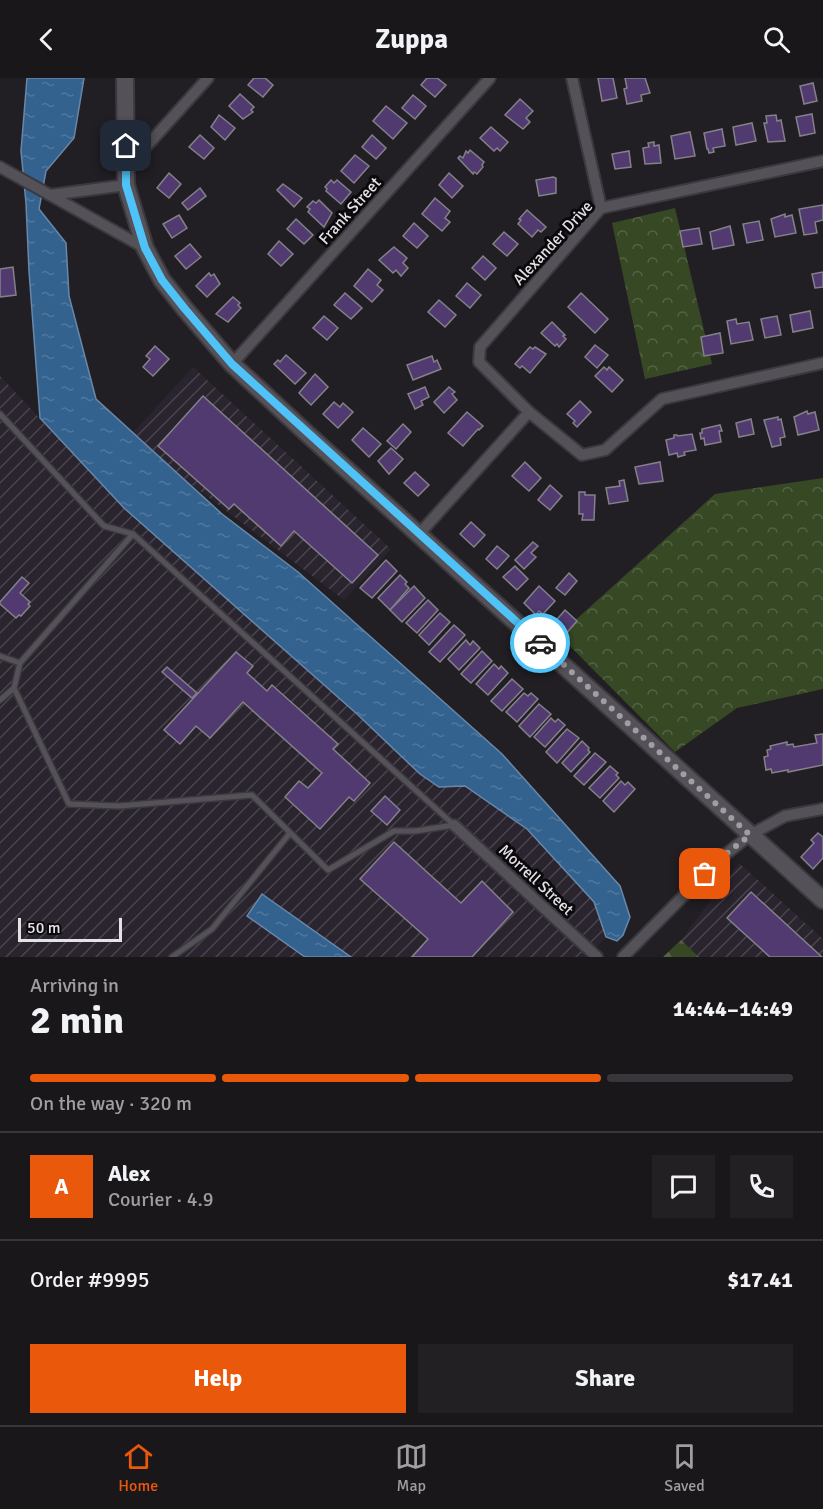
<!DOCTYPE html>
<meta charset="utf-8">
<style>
body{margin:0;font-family:Signika,sans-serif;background:#232024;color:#f1f3f6;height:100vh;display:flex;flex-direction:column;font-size:22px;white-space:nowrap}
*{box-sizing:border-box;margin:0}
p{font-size:20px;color:#9f9fa3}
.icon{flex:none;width:33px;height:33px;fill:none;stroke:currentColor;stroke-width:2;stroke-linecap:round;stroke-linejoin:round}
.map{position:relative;height:879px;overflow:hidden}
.sheet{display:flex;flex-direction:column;background:#1a171b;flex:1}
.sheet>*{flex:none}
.scale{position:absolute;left:18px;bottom:15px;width:104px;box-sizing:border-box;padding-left:6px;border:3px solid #e4e2e6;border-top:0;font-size:16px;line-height:21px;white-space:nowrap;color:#e4e2e6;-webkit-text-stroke:4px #0b090c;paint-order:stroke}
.pin{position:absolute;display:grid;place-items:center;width:51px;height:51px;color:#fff;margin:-26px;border-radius:12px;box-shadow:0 3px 9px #0006}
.courier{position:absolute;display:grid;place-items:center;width:60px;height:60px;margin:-30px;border:4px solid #4fc3f7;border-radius:50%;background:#fff;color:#222;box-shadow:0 2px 8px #0007}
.head em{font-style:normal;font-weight:700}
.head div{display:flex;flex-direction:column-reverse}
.head{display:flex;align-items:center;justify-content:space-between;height:102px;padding:0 30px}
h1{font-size:39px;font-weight:700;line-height:45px}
.bar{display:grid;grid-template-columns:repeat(4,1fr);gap:9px 6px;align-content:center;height:72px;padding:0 30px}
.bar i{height:8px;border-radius:4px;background:#38363a}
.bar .active{background:#ea580c}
.bar p{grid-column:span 4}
.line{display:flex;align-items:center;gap:15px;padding:0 30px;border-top:2px solid #38363a}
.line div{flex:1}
.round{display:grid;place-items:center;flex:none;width:63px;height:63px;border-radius:0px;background:#232024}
.cta{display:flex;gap:12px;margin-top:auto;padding:12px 30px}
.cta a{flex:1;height:69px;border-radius:0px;background:#ea580c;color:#fff;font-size:24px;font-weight:700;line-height:69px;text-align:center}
.cta a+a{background:#232024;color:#f1f3f6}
header{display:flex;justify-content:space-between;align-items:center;height:78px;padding:0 30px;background:#1a171b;font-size:27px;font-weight:700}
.menu{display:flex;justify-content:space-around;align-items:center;height:84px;border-top:2px solid #38363a;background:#1a171b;font-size:16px;color:#9f9fa3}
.menu a{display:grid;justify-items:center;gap:3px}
.menu .active{color:#ea580c}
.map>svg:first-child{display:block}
.industrial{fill:url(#industrial-furrows)}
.forest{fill:url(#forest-firs)}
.park{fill:url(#park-crowns)}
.water{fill:url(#water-ripples);stroke:#6888a9;stroke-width:1.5}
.building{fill:#503a6f;stroke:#848189;stroke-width:1.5}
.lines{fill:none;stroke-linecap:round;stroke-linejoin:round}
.lane-casing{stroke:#3b393d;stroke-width:8}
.street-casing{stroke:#3b393d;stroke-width:14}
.secondary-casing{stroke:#3b393d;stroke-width:20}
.lane{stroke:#555158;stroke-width:5}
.street{stroke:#555158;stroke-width:10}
.secondary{stroke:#555158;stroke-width:16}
.done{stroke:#a09ea2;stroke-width:6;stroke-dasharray:0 10.8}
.route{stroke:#4fc3f7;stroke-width:8}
.labels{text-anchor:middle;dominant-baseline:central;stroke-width:6;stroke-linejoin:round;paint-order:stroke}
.street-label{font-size:16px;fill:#e4e2e6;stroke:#0b090c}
</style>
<header><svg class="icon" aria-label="back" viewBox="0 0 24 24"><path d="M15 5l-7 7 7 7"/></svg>Zuppa<svg class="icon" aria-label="search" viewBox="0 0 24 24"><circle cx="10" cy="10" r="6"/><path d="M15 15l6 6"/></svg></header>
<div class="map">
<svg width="823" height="879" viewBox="0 0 823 879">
<defs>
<pattern id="industrial-furrows" width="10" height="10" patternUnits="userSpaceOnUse" patternTransform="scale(1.5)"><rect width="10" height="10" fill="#2a242f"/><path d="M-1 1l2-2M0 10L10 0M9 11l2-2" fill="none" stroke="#49444d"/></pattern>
<pattern id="forest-firs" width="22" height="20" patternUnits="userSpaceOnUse" patternTransform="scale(1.5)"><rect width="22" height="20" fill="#374924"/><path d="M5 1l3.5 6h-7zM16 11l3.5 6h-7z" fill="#546344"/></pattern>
<pattern id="park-crowns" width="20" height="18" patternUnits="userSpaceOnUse" patternTransform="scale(1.5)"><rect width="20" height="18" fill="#374924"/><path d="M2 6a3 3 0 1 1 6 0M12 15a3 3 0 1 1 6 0" fill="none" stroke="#546344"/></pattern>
<pattern id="water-ripples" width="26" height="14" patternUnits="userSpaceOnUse" patternTransform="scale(1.5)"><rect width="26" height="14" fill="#33628f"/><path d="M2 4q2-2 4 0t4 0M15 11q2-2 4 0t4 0" fill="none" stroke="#50789f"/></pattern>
</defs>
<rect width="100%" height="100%" fill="#221f24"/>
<!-- industrial -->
<g class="industrial">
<path d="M193,289L391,471L344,522L175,394L130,358Z"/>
<path d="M0,298L124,430L357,636L420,696L439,709L465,708L527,751L594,824L606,859L587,879H0Z"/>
<path d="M739,785L823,861V879H699L681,862Z"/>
</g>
<!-- forest -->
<path class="forest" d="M681,862L699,879H663Z"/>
<!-- park -->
<g class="park">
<path d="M675,130L712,286L645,301L612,145Z"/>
<path d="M823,400V611L737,630L675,674L559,557L715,416Z"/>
</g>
<!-- water -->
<g class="water">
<path d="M27,0H84L74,60L46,93L39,131L66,165L69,218L96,321L222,436L298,494L502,676L620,808L630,839L623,857L617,863L606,859L594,824L527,751L465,708L439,709L420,696L357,636L124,430L40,340L29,193L26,125L21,73Z"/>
<path d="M262,816L351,879H305L247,838Z"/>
</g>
<!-- building -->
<g class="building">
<path d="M254,0H265L273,7L263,19L248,7Z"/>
<path d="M427,0H437L446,7L435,19L421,7Z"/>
<path d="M598,0H613L617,20L602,23Z"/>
<path d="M625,0H645L650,15L641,17L642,23L627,26L624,11L627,10Z"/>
<path d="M813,5L817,23L804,26L800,8Z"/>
<path d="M240,16L254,29L251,32L253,34L243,41L229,28Z"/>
<path d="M413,17L426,28L415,41L402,30Z"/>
<path d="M520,21L533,33L526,40L530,44L523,51L505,37Z"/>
<path d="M386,28L407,45L393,61L373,43Z"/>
<path d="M812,36L815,55L800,58L796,39Z"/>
<path d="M219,37L235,50L225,62L211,49Z"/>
<path d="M776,37L777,43L781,42L785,63L768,64L764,45H767L766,38Z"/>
<path d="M752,45L756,63L736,67L733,49Z"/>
<path d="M491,49L508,64L500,73L497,70L494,73L480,60Z"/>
<path d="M722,51L725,68L713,70L714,74L709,75L708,71H707L704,55Z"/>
<path d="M690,54L695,78L675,81L671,58Z"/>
<path d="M200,57L214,70L204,81L189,69Z"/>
<path d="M372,57L386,70L376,81L362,69Z"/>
<path d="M654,64V68L659,67L661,85L645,86L643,70L649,69L648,65Z"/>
<path d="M470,72L484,84L482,87L483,89L477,96L474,94L473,96L458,80L460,78L463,80L466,73L468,75Z"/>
<path d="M629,73L631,89L615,91L612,76Z"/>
<path d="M355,77L369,88L354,105L341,93Z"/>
<path d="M169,95L181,106L169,120L157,110Z"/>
<path d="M449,95L463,108L452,120L439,107Z"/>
<path d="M553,99L556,100V115L539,118L536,102Z"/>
<path d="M331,102L334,105L337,102L351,114L341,126L326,113L327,111L325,109Z"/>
<path d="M283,106L302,120L294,129L277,112Z"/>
<path d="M200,110L206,118L188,132L182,125Z"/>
<path d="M435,120L450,133L445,140L450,144L442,153L422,136Z"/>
<path d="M319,122L332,135L324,149L308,134L310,131L307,129L313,123L316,125Z"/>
<path d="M823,127V142L815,144L817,155L804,157L799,131Z"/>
<path d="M527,132L546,149L541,154L538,152L532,159L518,146L521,142L519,141Z"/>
<path d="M785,136V139L792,137L796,155L775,159L771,141Z"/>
<path d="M179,137L187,150L172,160L163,146Z"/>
<path d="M296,141L313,157L304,166L287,151Z"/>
<path d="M759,143L763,162L747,165L743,146Z"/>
<path d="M414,145L428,158L417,170L403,158Z"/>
<path d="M730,148L734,167L713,171L710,154Z"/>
<path d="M699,150L702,166L683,169L680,153Z"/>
<path d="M504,154L518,166L507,178L493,166Z"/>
<path d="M279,163L293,176L281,188L268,176Z"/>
<path d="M190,166L201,179L186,191L175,178Z"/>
<path d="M394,169L407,180L403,185L408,190L401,198L396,192L393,195L379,182Z"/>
<path d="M483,178L496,190L485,202L472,190Z"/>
<path d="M13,189L16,217L0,219V191Z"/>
<path d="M368,191L381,202L377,207L383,212L372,224L354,208Z"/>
<path d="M823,194V209L815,210L812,196Z"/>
<path d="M209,195L211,198L214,196L220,206L207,219L196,208Z"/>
<path d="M467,205L481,217L470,230L456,218Z"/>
<path d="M345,215L362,230L351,241L334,227Z"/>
<path d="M581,215L608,241L595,255L568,229Z"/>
<path d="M233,219L240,225L238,227L241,230L228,244L216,236Z"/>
<path d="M439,222L456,237L445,249L428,234Z"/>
<path d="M810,233L813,250L793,254L790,237Z"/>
<path d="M324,238L338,250L327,262L313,250Z"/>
<path d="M777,238L781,257L765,260L761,241Z"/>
<path d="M736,241L737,246L749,244L753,262L731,266L727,243Z"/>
<path d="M552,244L565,257L563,258L566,261L559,269L557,266L555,268L541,255Z"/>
<path d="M720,255L723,275L704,278L701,259Z"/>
<path d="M595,267L608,277L597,290L585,279Z"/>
<path d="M155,268L169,281L153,298L143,289L150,281L146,278Z"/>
<path d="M530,269L533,271L535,269L546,276L530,295L522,288L520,290L515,286Z"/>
<path d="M286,277L306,295L295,306L274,286L278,282L280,284Z"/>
<path d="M432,278L434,284L437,282L441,291L413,302L407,287Z"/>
<path d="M604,289L607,292L609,289L623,302L612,314L595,298Z"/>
<path d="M315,296L328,309L311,327L299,315Z"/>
<path d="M425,309L429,319L421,323L423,327L415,331L408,316Z"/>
<path d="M449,309L455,314L452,316L457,322L444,335L434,324Z"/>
<path d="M203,318L378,477L352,505L294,453L281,468L234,426L229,431L158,368Z"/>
<path d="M580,323L591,334L577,349L573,345L575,343L567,336Z"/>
<path d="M334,324L340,329L343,325L353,334L338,350L323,336Z"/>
<path d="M807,333L808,336L815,334L819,352L798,357L794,339Z"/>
<path d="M467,334L483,348L479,352L478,351L463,368L448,355Z"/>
<path d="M778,339V342L781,341L785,359L780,360L781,367L772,369L764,342Z"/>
<path d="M751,341L754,356L739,359L736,345Z"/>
<path d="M403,346L411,354L396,371L387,363Z"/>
<path d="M720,347L722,353H719L721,364L705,367L704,360L701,361L700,355H702V351Z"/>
<path d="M363,350L381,366L369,379L352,362Z"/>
<path d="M692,356L696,372L684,374L685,377L678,379L677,375L669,377L666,362L674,360V357H677L678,358Z"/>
<path d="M391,370L403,381L389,396L378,383Z"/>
<path d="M525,384L541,400L529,413L512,398Z"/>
<path d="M660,384L663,403L639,406L635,389Z"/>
<path d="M415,394L429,407L418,418L404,405Z"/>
<path d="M624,402L628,423L609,426L606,410L620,408L619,403Z"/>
<path d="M550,407L562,418L550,432L538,422Z"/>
<path d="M579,414H585V417H595L594,442H582L583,436H579Z"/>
<path d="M471,444L485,457L474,469L460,456Z"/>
<path d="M533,464L538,468L531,475L536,479L524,491L515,482Z"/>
<path d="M497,468L509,478L497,491L486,481Z"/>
<path d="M386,482L397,493L372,520L360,510Z"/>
<path d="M515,488L528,501L517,512L503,499Z"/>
<path d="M569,495L577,503L565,517L556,510Z"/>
<path d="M400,497L407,504L405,506L409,510L390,532L378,520Z"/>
<path d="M22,499L29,505L20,515L30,524L28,526L30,528L21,538L19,537L16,540L0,526V524Z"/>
<path d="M414,508L425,520L402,544L390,532Z"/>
<path d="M539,508L555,523L543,536L539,533L536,537L524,525Z"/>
<path d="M428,522L438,532L417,555L406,545Z"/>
<path d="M565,532L577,543L563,559L553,546Z"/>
<path d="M440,535L450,544L429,567L419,557Z"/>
<path d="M454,547L465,557L440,584L429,574Z"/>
<path d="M466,562L470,567L473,563L480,570L459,592L448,581Z"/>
<path d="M482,573L492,583L471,605L461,596Z"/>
<path d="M236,574L253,588L247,595L267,613L272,607L338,666L333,671L370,705L354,723L349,719L320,751L285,719L299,703L308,710L322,695L243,624L210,660L196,648L180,666L164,652Z"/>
<path d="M494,586L499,591L501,588L508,595L488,617L476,606Z"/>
<path d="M167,589L197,615L192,620L162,594Z"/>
<path d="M512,601L523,611L502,633L491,623Z"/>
<path d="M524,615L528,618L531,615L538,621L517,644L506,634Z"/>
<path d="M539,626L551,636L530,659L519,648Z"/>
<path d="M551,640L555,644L558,641L565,647L545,669L534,659Z"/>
<path d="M567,651L579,660L557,685L546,674Z"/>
<path d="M823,656V687L788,694V692L772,695L771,691L766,692L764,679L768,678L767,672L771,671L770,668L787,664V667L793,666L794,669L817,665L815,657Z"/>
<path d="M582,663L589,670L588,672L590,674L571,694L562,685Z"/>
<path d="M595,675L606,684L584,707L574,698Z"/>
<path d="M610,688L618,695L616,697L619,700L600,720L589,710Z"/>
<path d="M621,703L625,707L628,704L635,711L614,734L603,723Z"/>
<path d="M385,718L400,732L387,747L371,733Z"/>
<path d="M818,755L823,759V780L813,791L801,779L814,765L811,762Z"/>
<path d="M394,764L461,825L482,803L513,834L472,879H412L428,861L360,801Z"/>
<path d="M751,814L822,879H770L727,840Z"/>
</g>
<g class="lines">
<!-- lane casing -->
<g class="lane-casing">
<g id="lane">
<path d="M0,336L104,448L133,456"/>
<path d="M133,456L454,747L416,753H394L328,792L252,717L119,728L69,726L14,610L20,585Z"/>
<path d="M0,578L20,585"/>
<path d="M0,622L14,610"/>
<path d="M172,879L212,851L290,755"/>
</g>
</g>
<!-- street casing -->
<g class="street-casing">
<g id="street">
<path d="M572,0L601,130"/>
<path d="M823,83L601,130L480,269L479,284L529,334L582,377L605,372L662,321L823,285"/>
<path d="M0,89L145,170"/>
<path d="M126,91L208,0"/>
<path d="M50,117L126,107"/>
<path d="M232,286L490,0"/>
<path d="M420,455L529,334"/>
<path d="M454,747L597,879"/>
<path d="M623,879L721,780L750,757L785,738L823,731"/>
</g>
</g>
<!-- secondary casing -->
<g class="secondary-casing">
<path id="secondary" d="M125,0L126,107L145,170L162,202L185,231L232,286L302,351L823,822"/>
</g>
<!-- lane -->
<use href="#lane" class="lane"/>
<!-- street -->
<use href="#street" class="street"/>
<!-- secondary -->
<use href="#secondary" class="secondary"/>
</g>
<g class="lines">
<!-- done -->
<path class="done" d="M540,565L750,757L721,780L705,796"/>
<!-- route -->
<path class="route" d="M126,68V107L145,170L162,202L185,231L232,286L540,565"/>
</g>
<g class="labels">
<!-- street labels -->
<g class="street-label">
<text transform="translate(350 133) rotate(-48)">Frank Street</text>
<text transform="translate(553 165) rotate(-47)">Alexander Drive</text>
<text transform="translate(536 802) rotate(43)">Morrell Street</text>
</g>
</g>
</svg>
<div class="scale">50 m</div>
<div class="pin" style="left:705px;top:796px;background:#ea580c"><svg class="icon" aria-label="bag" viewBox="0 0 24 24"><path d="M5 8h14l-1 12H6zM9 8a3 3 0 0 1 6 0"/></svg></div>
<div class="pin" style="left:126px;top:68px;background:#1f2937"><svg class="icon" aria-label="home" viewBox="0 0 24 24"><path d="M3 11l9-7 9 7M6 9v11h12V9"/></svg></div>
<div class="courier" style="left:540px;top:565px"><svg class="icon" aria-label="car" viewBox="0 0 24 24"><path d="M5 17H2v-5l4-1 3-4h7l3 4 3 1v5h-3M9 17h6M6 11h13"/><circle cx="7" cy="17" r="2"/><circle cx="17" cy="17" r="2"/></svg></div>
</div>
<section class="sheet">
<div class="head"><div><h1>2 min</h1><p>Arriving in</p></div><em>14:44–14:49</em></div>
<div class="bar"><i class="active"></i><i class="active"></i><i class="active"></i><i></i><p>On the way · 320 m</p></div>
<div class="line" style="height:108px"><b class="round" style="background:#ea580c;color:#fff">A</b><div><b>Alex</b><p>Courier · 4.9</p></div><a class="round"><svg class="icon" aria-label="chat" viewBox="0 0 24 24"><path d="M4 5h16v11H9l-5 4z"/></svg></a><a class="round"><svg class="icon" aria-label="phone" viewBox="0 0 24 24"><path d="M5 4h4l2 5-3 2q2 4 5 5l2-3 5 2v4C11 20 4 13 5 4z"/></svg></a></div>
<div class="line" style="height:78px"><div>Order #9995</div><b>$17.41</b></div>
<div class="cta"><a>Help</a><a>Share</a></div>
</section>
<nav class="menu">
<a class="active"><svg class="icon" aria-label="home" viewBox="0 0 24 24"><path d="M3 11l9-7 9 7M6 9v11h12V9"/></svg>Home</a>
<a><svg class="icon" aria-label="map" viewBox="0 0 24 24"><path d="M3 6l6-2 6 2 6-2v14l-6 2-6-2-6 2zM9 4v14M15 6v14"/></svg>Map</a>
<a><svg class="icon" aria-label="saved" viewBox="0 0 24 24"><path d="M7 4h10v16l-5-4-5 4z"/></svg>Saved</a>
</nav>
